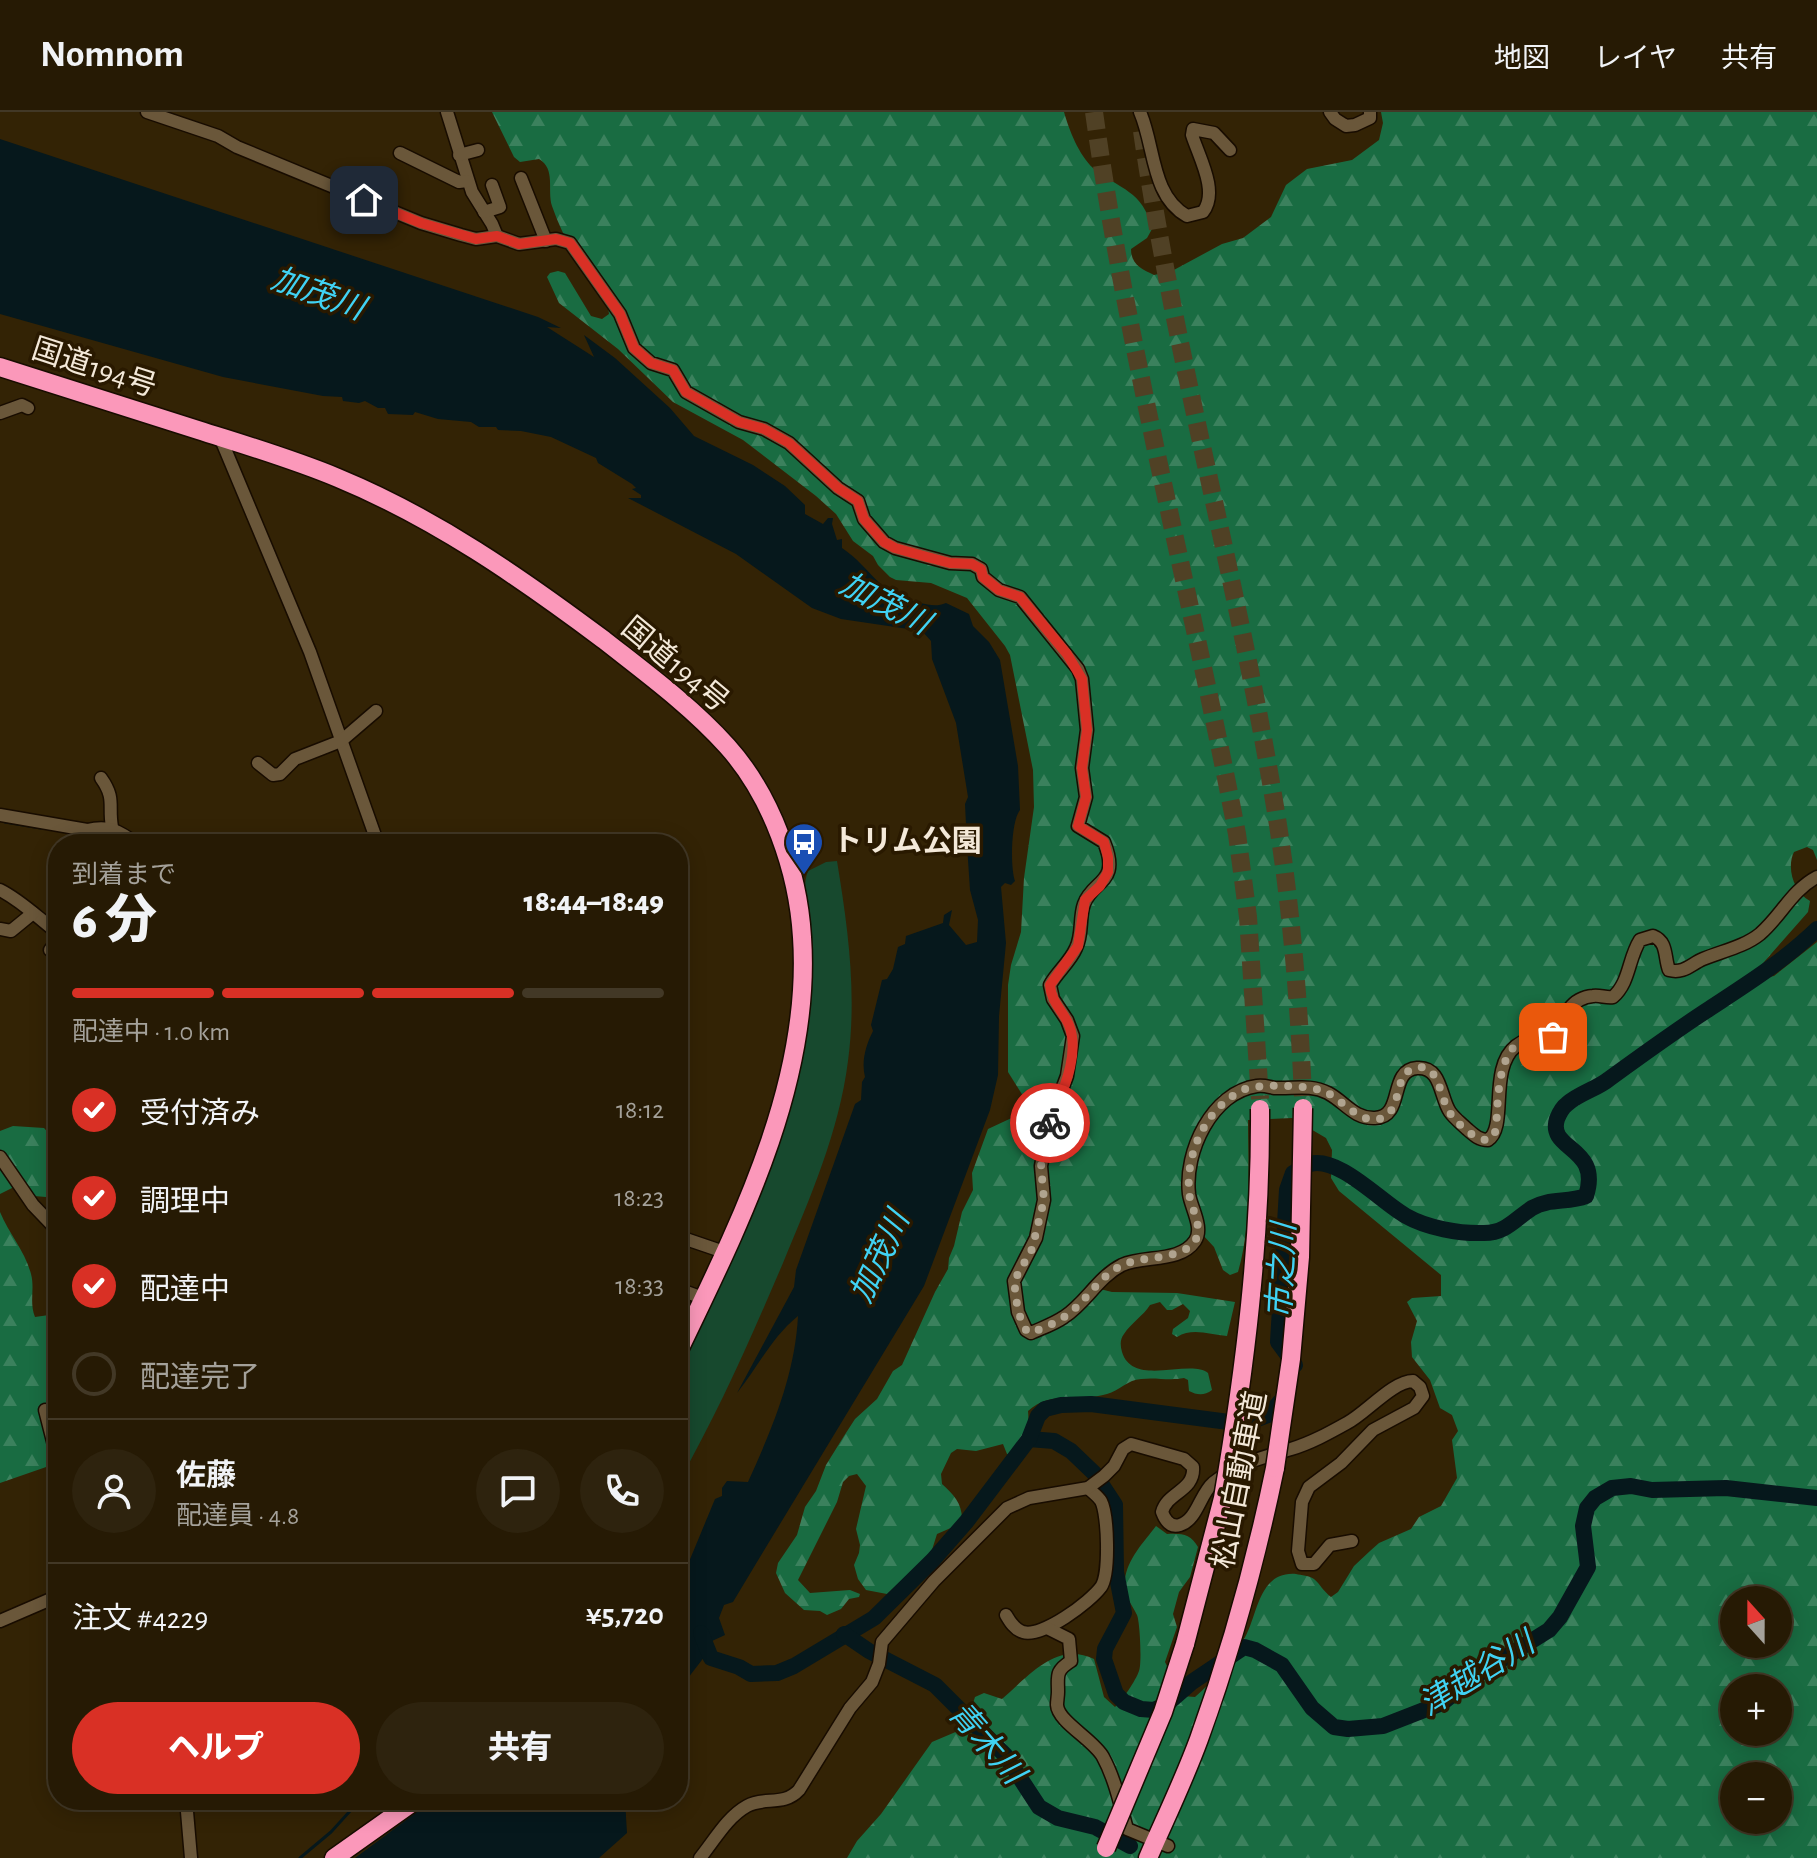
<!DOCTYPE html>
<html lang="ja">
<meta charset="utf-8">
<style>
body{margin:0;font-family:"Alegreya Sans","Noto Sans JP",sans-serif;background:#2e230e;color:#f1f3f6;height:100vh;display:flex;flex-direction:column;font-size:30px;white-space:nowrap}
*{box-sizing:border-box;margin:0}
p{font-size:26px;color:#a4a19a}
.icon{flex:none;width:44px;height:44px;fill:none;stroke:currentColor;stroke-width:2;stroke-linecap:round;stroke-linejoin:round}
.map{position:relative;flex:1;overflow:hidden}
.side{position:absolute;left:48px;top:722px;width:640px;height:976px;display:flex;flex-direction:column;background:#261a04;border-radius:32px;box-shadow:0 4px 20px #0003,0 0 0 2px #423826}
.side>*{flex:none}
.needle{width:52px;rotate:339deg}
.buttons{position:absolute;left:1720px;top:1474px;display:grid;gap:16px}
.buttons a{display:grid;place-items:center;width:72px;height:72px;border-radius:50%;background:#261a04;box-shadow:0 4px 20px #0003,0 0 0 2px #423826;font-size:40px}
.pin{position:absolute;display:grid;place-items:center;width:68px;height:68px;color:#fff;margin:-34px;border-radius:16px;box-shadow:0 4px 12px #0006}
.courier{position:absolute;display:grid;place-items:center;width:80px;height:80px;margin:-40px;border:6px solid #d93025;border-radius:50%;background:#fff;color:#222;box-shadow:0 2px 10px #0007}
.summary em{font-style:normal;font-weight:800}
.summary div{display:flex;flex-direction:column-reverse}
.summary{display:flex;align-items:center;justify-content:space-between;height:136px;padding:0 24px}
h1{font-size:52px;font-weight:800;line-height:60px}
.bar{display:grid;grid-template-columns:repeat(4,1fr);gap:12px 8px;align-content:center;height:96px;padding:0 24px}
.bar i{height:10px;border-radius:6px;background:#423826}
.bar .on{background:#d93025}
.bar p{grid-column:span 4}
.line{display:flex;align-items:center;gap:20px;padding:0 24px;border-top:2px solid #423826}
.line div{flex:1}
.round{display:grid;place-items:center;flex:none;width:84px;height:84px;border-radius:42px;background:#2e230e}
ol{padding:0 24px;list-style:none}
li{display:flex;align-items:center;gap:24px;height:88px}
li p{margin-inline-start:auto}
li .icon{padding:8px;border-radius:50%;background:#d93025;color:#fff;stroke-width:4}
li:last-child{color:#a4a19a}
li i{width:44px;height:44px;border:4px solid #423826;border-radius:50%}
.cta{display:flex;gap:16px;margin-top:auto;padding:16px 24px}
.cta a{flex:1;height:92px;border-radius:48px;background:#d93025;color:#fff;font-size:32px;font-weight:800;line-height:92px;text-align:center}
.cta a+a{background:#2e230e;color:#f1f3f6}
header{display:flex;align-items:center;gap:48px;box-sizing:border-box;height:112px;padding:0 40px;background:#261a04;border-bottom:2px solid #423826}
header strong{font-size:38px}
nav{display:flex;gap:44px;margin-inline-start:auto;font-size:28px}
.map>svg:first-child{display:block}
.grass{fill:#17492e}
.forest{fill:url(#forest-firs);fill-rule:evenodd}
.water{fill:#06181c}
.lines{fill:none;stroke-linecap:round;stroke-linejoin:round}
.stream{stroke:#06181c;stroke-width:3}
.river{stroke:#06181c;stroke-width:16}
.highway-tunnel{stroke:#504125;stroke-width:18;stroke-dasharray:18 9;stroke-linecap:butt}
.minor-casing{stroke:#180c00;stroke-width:15}
.highway-casing{stroke:#180c00;stroke-width:21}
.minor{stroke:#6a573a;stroke-width:12}
.highway{stroke:#fb98ba;stroke-width:18}
.highway-bridge-casing{stroke:#180c00;stroke-width:21;stroke-linecap:butt}
.highway-bridge{stroke:#fb98ba;stroke-width:18}
.done{stroke:#b0a48f;stroke-width:8;stroke-dasharray:0 14.4}
.route{stroke:#d93025;stroke-width:10}
.labels{text-anchor:middle;dominant-baseline:central;stroke-width:7;stroke-linejoin:round;paint-order:stroke}
.street-label{font-size:30px;fill:#f4e9d9;stroke:#291900}
.poi-label{font-size:30px;font-weight:bold;fill:#f4e9d9;stroke:#291900;text-anchor:start}
.water-label{font-size:32px;font-style:italic;fill:#40d2f3;stroke:#291900}
</style>
<header>
<strong>Nomnom</strong>
<nav><a>地図</a><a>レイヤ</a><a>共有</a></nav>
</header>
<div class="map">
<svg width="1817" height="1746" viewBox="0 0 1817 1746">
<defs>
<pattern id="forest-firs" width="22" height="20" patternUnits="userSpaceOnUse" patternTransform="scale(2)"><rect width="22" height="20" fill="#196c42"/><path d="M5 1l3.5 6h-7zM16 11l3.5 6h-7z" fill="#3b815d"/></pattern>
</defs>
<rect width="100%" height="100%" fill="#332305"/>
<!-- grass -->
<path class="grass" d="M837,749C848,816 857,881 848,949C839,1020 810,1086 783,1151C751,1226 718,1301 678,1371V1259L780,1025C803,961 813,893 811,825C810,803 800,780 808,759L826,750Z"/>
<!-- forest -->
<g class="forest">
<path d="M492,0H1064C1069,18 1079,43 1093,56C1120,78 1143,78 1152,117L1147,126L1131,137C1131,153 1142,157 1154,163L1172,159L1222,132L1243,126L1271,105L1286,73L1307,57L1352,48L1379,28L1383,11L1381,0H1817V748L1813,738L1807,735L1794,740C1786,756 1794,781 1810,789L1808,800L1757,858L1764,866L1774,864L1817,830V1746H847L857,1729L881,1702L932,1630L965,1616L975,1585L984,1581L1002,1587C1029,1564 1056,1529 1094,1547L1104,1585L1115,1595C1122,1589 1136,1568 1139,1559C1142,1552 1140,1510 1137,1503C1131,1491 1123,1483 1125,1468C1127,1447 1144,1430 1156,1414L1167,1422C1181,1421 1191,1422 1198,1435L1190,1465L1179,1480L1173,1502L1177,1515L1165,1550L1182,1584L1195,1585C1213,1570 1230,1548 1243,1529C1258,1506 1257,1459 1296,1462C1301,1463 1310,1464 1314,1467C1320,1472 1323,1479 1331,1485L1338,1480L1354,1454L1370,1439L1379,1431L1411,1417L1419,1405L1441,1394L1457,1366L1452,1328L1458,1319L1452,1303L1440,1296L1430,1268L1412,1245L1411,1230L1417,1209L1407,1190L1412,1186L1441,1184V1163L1339,1079L1331,1066L1332,1038L1326,1026L1292,1006L1248,1008C1248,1057 1252,1112 1238,1160L1230,1163L1223,1158L1214,1135L1202,1122L1185,1134L1158,1144L1137,1146L1100,1177L1112,1180L1177,1181L1235,1190L1227,1224C1210,1223 1193,1215 1177,1225L1172,1222L1173,1217L1188,1206L1190,1199L1183,1192L1172,1198H1167L1160,1190L1150,1193C1143,1204 1131,1211 1124,1222C1120,1227 1120,1233 1122,1240C1133,1276 1190,1246 1208,1261L1212,1278C1204,1284 1197,1283 1189,1279L1188,1268L1184,1266C1169,1269 1156,1265 1141,1267C1127,1268 1119,1279 1107,1282C1080,1290 1051,1278 1028,1299C1030,1318 1024,1329 1012,1344L1007,1342L1003,1332L976,1339L957,1337L951,1341L941,1362L942,1372C953,1382 962,1391 962,1407L953,1415L937,1422L931,1441L887,1482L866,1478L858,1467L854,1453L859,1441L860,1433L856,1417L866,1374L857,1362L849,1364L843,1370L837,1390L798,1468L810,1481L850,1478L860,1482L859,1485L849,1487L841,1497L827,1503L820,1499L804,1498L785,1481L776,1461L778,1451L797,1423L805,1395L816,1379L826,1353L844,1324L855,1307L877,1287L893,1259L902,1253L935,1180L948,1157L949,1146L954,1134L962,1100L973,1078L972,1061L988,1017L1018,1003L1025,993V987L1008,960V873L1011,853L1021,820L1024,766L1034,695L1033,658L1010,543L1005,534L967,486L931,471L896,468L890,465L878,453L873,444L853,429L836,402L816,384L743,328L673,290L618,237L559,191L547,165L550,161L558,159L565,161L591,204L602,207L609,202L608,195C587,163 564,130 552,94C547,78 556,57 539,47L520,50L514,45ZM1734,1488H1778V1532H1734ZM1734,1576H1778V1620H1734ZM1734,1664H1778V1708H1734Z"/>
<path d="M13,1014L44,1016L53,1026L58,1052V1086L34,1084L24,1070L0,1082V1019Z"/>
<path d="M0,1100C9,1122 25,1139 31,1162C35,1177 29,1190 35,1205L49,1203L58,1205V1336L50,1339L49,1354L0,1371Z"/>
</g>
<!-- water -->
<g class="water">
<path d="M0,27L538,205L561,216L547,215L594,245L584,223L615,246L670,296L694,324L753,353L785,374L805,393V402L823,412L828,406H833L832,412L837,428L842,427V436C873,457 877,482 920,491C929,493 937,495 946,491L969,502L973,514L989,530L1000,548L1018,654L1020,698C1011,709 1010,755 1015,769L1011,773L1005,771L1001,775L1006,831L999,904L998,963L990,998L924,1174L757,1450L733,1490L724,1493L719,1506L725,1523L712,1529L705,1544L678,1579V1465L686,1457L715,1387L722,1384V1376L727,1369L748,1370C772,1317 795,1263 798,1204C771,1226 758,1255 737,1281L794,1175L796,1158L855,992L861,988L862,970L865,965C861,949 866,933 873,919L871,913L882,868L887,867L893,857L898,835L905,832L906,824L943,811L944,803L952,798L949,813L966,833L977,830L978,808L970,778L967,733L965,692L968,685L956,611L932,547L931,529L922,519L841,507L812,496L736,442L628,386H641V383L632,377L636,376L632,372L598,351L596,346L551,325L521,319L498,318L496,315H479L471,310L438,307L415,300L413,303L388,302L385,296H378L365,289L359,291L343,289L342,285L323,284L223,265L0,202Z"/>
<path d="M433,1688H625L627,1721L599,1746H355Z"/>
</g>
<g class="lines">
<!-- stream -->
<g class="stream">
<path d="M5,710L41,716"/>
<path d="M300,1746L331,1720L360,1688"/>
</g>
<!-- river -->
<g class="river">
<path d="M1295,1253L1278,1230L1287,1078L1293,1061C1298,1058 1304,1054 1310,1052C1339,1044 1381,1090 1406,1104C1427,1116 1460,1122 1484,1121C1506,1121 1515,1107 1532,1096C1549,1086 1568,1091 1586,1084C1602,1034 1547,1039 1557,1007C1559,1002 1563,995 1567,992C1579,981 1597,977 1609,967C1642,943 1675,919 1709,897C1747,872 1784,849 1817,817"/>
<path d="M1029,1327L1054,1329L1071,1339L1094,1361L1115,1393L1116,1460L1124,1501L1105,1537L1104,1547L1116,1582L1124,1590L1141,1597L1154,1598L1167,1592L1192,1570L1244,1535L1255,1538L1282,1553L1312,1596L1334,1615L1348,1617L1383,1614L1442,1591L1477,1563L1549,1518L1560,1505L1588,1455L1583,1414L1587,1396L1595,1386L1612,1376L1631,1374L1652,1378L1726,1376L1817,1386"/>
<path d="M701,1521L711,1546L739,1555L751,1562L777,1561L794,1554L874,1506L933,1448L967,1409L1029,1327L1038,1304L1045,1297L1061,1293L1091,1292L1244,1312L1268,1303L1288,1281"/>
<path d="M844,1522L869,1539L935,1573L1005,1643L1039,1695L1058,1706L1095,1715L1130,1734"/>
</g>
<!-- highway-tunnel -->
<g class="highway-tunnel">
<path d="M1094,0C1128,243 1191,481 1237,722L1248,805L1260,987"/>
<path d="M1142,19C1176,252 1241,480 1278,713C1292,803 1299,893 1303,984"/>
</g>
<!-- minor casing -->
<g class="minor-casing">
<g id="minor">
<path d="M147,0L218,24L237,35L421,111L461,123L476,127L497,124L519,132L556,127L570,131L620,202L634,236L651,251L673,258L686,280L739,310L764,317L789,331L838,376L858,389L864,407L884,430L895,436L950,451L972,452L981,457L983,465L999,478L1020,485L1078,557L1082,567L1087,618L1082,656L1086,685L1078,714L1104,730C1121,772 1093,767 1084,792C1079,806 1083,822 1076,836C1070,850 1057,860 1050,873L1053,887L1067,908L1073,924L1067,964L1049,1012L1041,1054L1044,1088L1036,1126L1014,1169L1018,1200L1026,1218L1031,1221C1042,1216 1054,1212 1064,1205C1086,1191 1098,1165 1122,1153C1144,1143 1180,1151 1195,1129C1204,1116 1191,1096 1189,1082C1184,1040 1212,980 1257,974C1264,973 1269,975 1275,976C1294,977 1310,972 1328,981C1345,990 1354,1007 1375,1006C1405,1005 1388,958 1417,956C1442,954 1440,986 1450,1000C1455,1007 1462,1012 1467,1017C1474,1023 1479,1028 1488,1028C1508,1015 1488,956 1516,934C1533,921 1543,929 1558,922C1564,904 1570,886 1593,884C1600,883 1606,886 1613,885C1630,870 1628,847 1640,828L1653,824C1668,830 1664,845 1669,858C1684,862 1691,852 1703,847C1722,839 1744,835 1760,822C1781,804 1792,778 1817,765"/>
<path d="M447,0L472,80L492,112L497,124"/>
<path d="M1140,0C1155,34 1151,84 1187,104L1203,100C1219,80 1199,45 1192,23L1193,17L1214,21L1230,38"/>
<path d="M1330,0L1335,7L1346,14L1355,13L1370,6V0"/>
<path d="M400,41L459,70L467,69"/>
<path d="M459,43L478,38"/>
<path d="M521,66L546,129"/>
<path d="M484,100L500,95L492,73"/>
<path d="M0,301L22,293L28,296"/>
<path d="M220,325L310,540L378,732"/>
<path d="M258,651L273,663L280,662L295,647L341,629L376,599"/>
<path d="M101,666C116,687 108,693 112,715"/>
<path d="M0,703L87,718C110,713 119,719 137,732"/>
<path d="M0,778C22,789 38,806 58,821"/>
<path d="M0,817L11,819L33,801"/>
<path d="M50,838L58,828"/>
<path d="M0,1045L33,1093L58,1119"/>
<path d="M680,1125L724,1140"/>
<path d="M678,1177L703,1186"/>
<path d="M45,1298L58,1349"/>
<path d="M1006,1503C1010,1510 1015,1518 1023,1520C1042,1526 1090,1490 1101,1475C1110,1462 1108,1402 1101,1389C1098,1384 1092,1380 1088,1376"/>
<path d="M0,1509L58,1484"/>
<path d="M1047,1516L1069,1527L1071,1549C1055,1559 1058,1564 1058,1580C1058,1584 1057,1589 1057,1593C1058,1610 1094,1628 1103,1645C1115,1667 1120,1692 1127,1717L1168,1734"/>
<path d="M186,1688L191,1746"/>
<path d="M700,1746C714,1729 727,1705 747,1694C765,1684 783,1695 799,1678L850,1596L872,1570L879,1552L882,1530L934,1469L1007,1396L1029,1386L1088,1376L1104,1364L1114,1354L1123,1337L1131,1332L1184,1347L1193,1355C1195,1379 1167,1380 1162,1400C1165,1408 1170,1416 1180,1413C1197,1408 1200,1382 1213,1371C1239,1350 1262,1346 1291,1337C1311,1331 1329,1321 1347,1311C1366,1301 1393,1269 1413,1269L1420,1275L1423,1284L1414,1296L1373,1318L1341,1351L1309,1375L1302,1390L1298,1439L1302,1452H1314L1330,1433L1352,1429"/>
</g>
</g>
<!-- highway casing -->
<g class="highway-casing">
<g id="highway">
<path d="M0,255C66,276 132,297 198,318C245,333 293,347 338,366C435,406 521,466 604,528C646,561 691,594 727,634C772,684 798,759 802,825C812,970 739,1113 678,1240"/>
<path d="M1185,1532L1223,1386"/>
<path d="M334,1746L416,1688"/>
<path d="M1148,1746C1165,1707 1184,1668 1199,1627C1231,1539 1256,1448 1275,1356"/>
</g>
</g>
<!-- minor -->
<use href="#minor" class="minor"/>
<!-- highway -->
<use href="#highway" class="highway"/>
<!-- highway-bridge casing -->
<g class="highway-bridge-casing">
<g id="highway-bridge">
<path d="M1275,1356L1291,1247L1300,1145L1303,996"/>
<path d="M1223,1386C1245,1257 1261,1128 1260,997"/>
<path d="M1106,1736L1163,1600L1185,1532"/>
</g>
</g>
<!-- highway-bridge -->
<use href="#highway-bridge" class="highway-bridge"/>
</g>
<g class="lines">
<!-- done -->
<path class="done" d="M1050,1011L1041,1054L1044,1088L1032,1137L1014,1169L1018,1200L1026,1218L1031,1221C1042,1216 1054,1212 1064,1205C1086,1191 1098,1164 1123,1153C1143,1143 1184,1149 1196,1127C1203,1114 1190,1095 1189,1080C1186,1040 1206,996 1243,978C1257,971 1311,973 1326,980C1343,988 1369,1023 1390,1000C1398,990 1398,972 1405,961C1437,941 1438,978 1448,998C1455,1010 1474,1028 1488,1028C1499,1021 1496,1011 1497,999C1499,971 1501,924 1540,924C1545,924 1549,925 1553,925"/>
<!-- route -->
<path class="route" d="M364,88L421,111L476,127L497,124L519,132L556,127L570,131L620,202L634,236L651,251L673,258L686,280L739,310L764,317L789,331L838,376L858,389L864,407L884,430L895,436L927,445L950,451L972,452L981,457L983,465L999,478L1020,485L1067,542L1082,567L1087,618L1082,656L1086,685L1078,714L1104,730L1108,745V760L1100,774L1085,788L1078,834L1050,873C1051,890 1063,899 1069,913C1081,944 1061,982 1050,1011"/>
</g>
<!-- icons -->
<defs>
<g id="bus-pin" transform="scale(2)"><path d="M0 17L-7.5 6A9.5 9.5 0 1 1 7.5 6Z" fill="#1a4fb4" stroke="#291900"/><path d="M-5-6H5V4H4V6H2V4H-2V6H-4V4H-5ZM-3.5-4V0h7V-4ZM-3.5 1.2v1.5H-2V1.2ZM2 1.2v1.5H3.5V1.2Z" fill="#fff"/></g>
</defs>
<g fill-rule="evenodd">
<use href="#bus-pin" x="804" y="730"/>
</g>
<g class="labels">
<!-- street labels -->
<g class="street-label">
<text transform="translate(94 256) rotate(18)">国道194号</text>
<text transform="translate(675 553) rotate(40)">国道194号</text>
<text transform="translate(1240 1368) rotate(-79)">松山自動車道</text>
</g>
<!-- poi labels -->
<g class="poi-label">
<text x="832" y="730">トリム公園</text>
</g>
<!-- water labels -->
<g class="water-label">
<text transform="translate(318 182) rotate(20)">加茂川</text>
<text transform="translate(885 492) rotate(27)">加茂川</text>
<text transform="translate(880 1145) rotate(-65)">加茂川</text>
<text transform="translate(1282 1159) rotate(-87)">市之川</text>
<text transform="translate(1477 1562) rotate(-32)">津越谷川</text>
<text transform="translate(986 1631) rotate(49)">青木川</text>
</g>
</g>
</svg>
<div class="buttons">
<a><svg class="needle" viewBox="-14 -14 28 28"><path d="M0-13l5 13h-10z" fill="#e53935"/><path d="M0 13l5-13h-10z" fill="#a4a19a"/></svg></a>
<a>+</a>
<a>−</a>
</div>
<div class="pin" style="left:1553px;top:925px;background:#ea580c"><svg class="icon" aria-label="bag" viewBox="0 0 24 24"><path d="M5 8h14l-1 12H6zM9 8a3 3 0 0 1 6 0"/></svg></div>
<div class="pin" style="left:364px;top:88px;background:#1f2937"><svg class="icon" aria-label="home" viewBox="0 0 24 24"><path d="M3 11l9-7 9 7M6 9v11h12V9"/></svg></div>
<div class="courier" style="left:1050px;top:1011px"><svg class="icon" aria-label="bike" viewBox="0 0 24 24"><circle cx="6" cy="16" r="4"/><circle cx="18" cy="16" r="4"/><path d="M6 16l4-8h5l3 8M10 8l3 8H6M13 5h3"/></svg></div>
<section class="side">
<div class="summary"><div><h1>6 分</h1><p>到着まで</p></div><em>18:44–18:49</em></div>
<div class="bar"><i class="on"></i><i class="on"></i><i class="on"></i><i></i><p>配達中 · 1.0 km</p></div>
<ol>
<li><svg class="icon" aria-label="check" viewBox="0 0 24 24"><path d="M5 12l5 5 9-10"/></svg>受付済み<p>18:12</p></li>
<li><svg class="icon" aria-label="check" viewBox="0 0 24 24"><path d="M5 12l5 5 9-10"/></svg>調理中<p>18:23</p></li>
<li><svg class="icon" aria-label="check" viewBox="0 0 24 24"><path d="M5 12l5 5 9-10"/></svg>配達中<p>18:33</p></li>
<li><i></i>配達完了</li>
</ol>
<div class="line" style="height:144px"><a class="round"><svg class="icon" aria-label="person" viewBox="0 0 24 24"><circle cx="12" cy="8" r="4"/><path d="M4 21q1-7 8-7t8 7"/></svg></a><div><b>佐藤</b><p>配達員 · 4.8</p></div><a class="round"><svg class="icon" aria-label="chat" viewBox="0 0 24 24"><path d="M4 5h16v11H9l-5 4z"/></svg></a><a class="round"><svg class="icon" aria-label="phone" viewBox="0 0 24 24"><path d="M5 4h4l2 5-3 2q2 4 5 5l2-3 5 2v4C11 20 4 13 5 4z"/></svg></a></div>
<div class="line" style="height:104px"><div>注文 #4229</div><b>¥5,720</b></div>
<div class="cta"><a>ヘルプ</a><a>共有</a></div>
</section>
</div>
